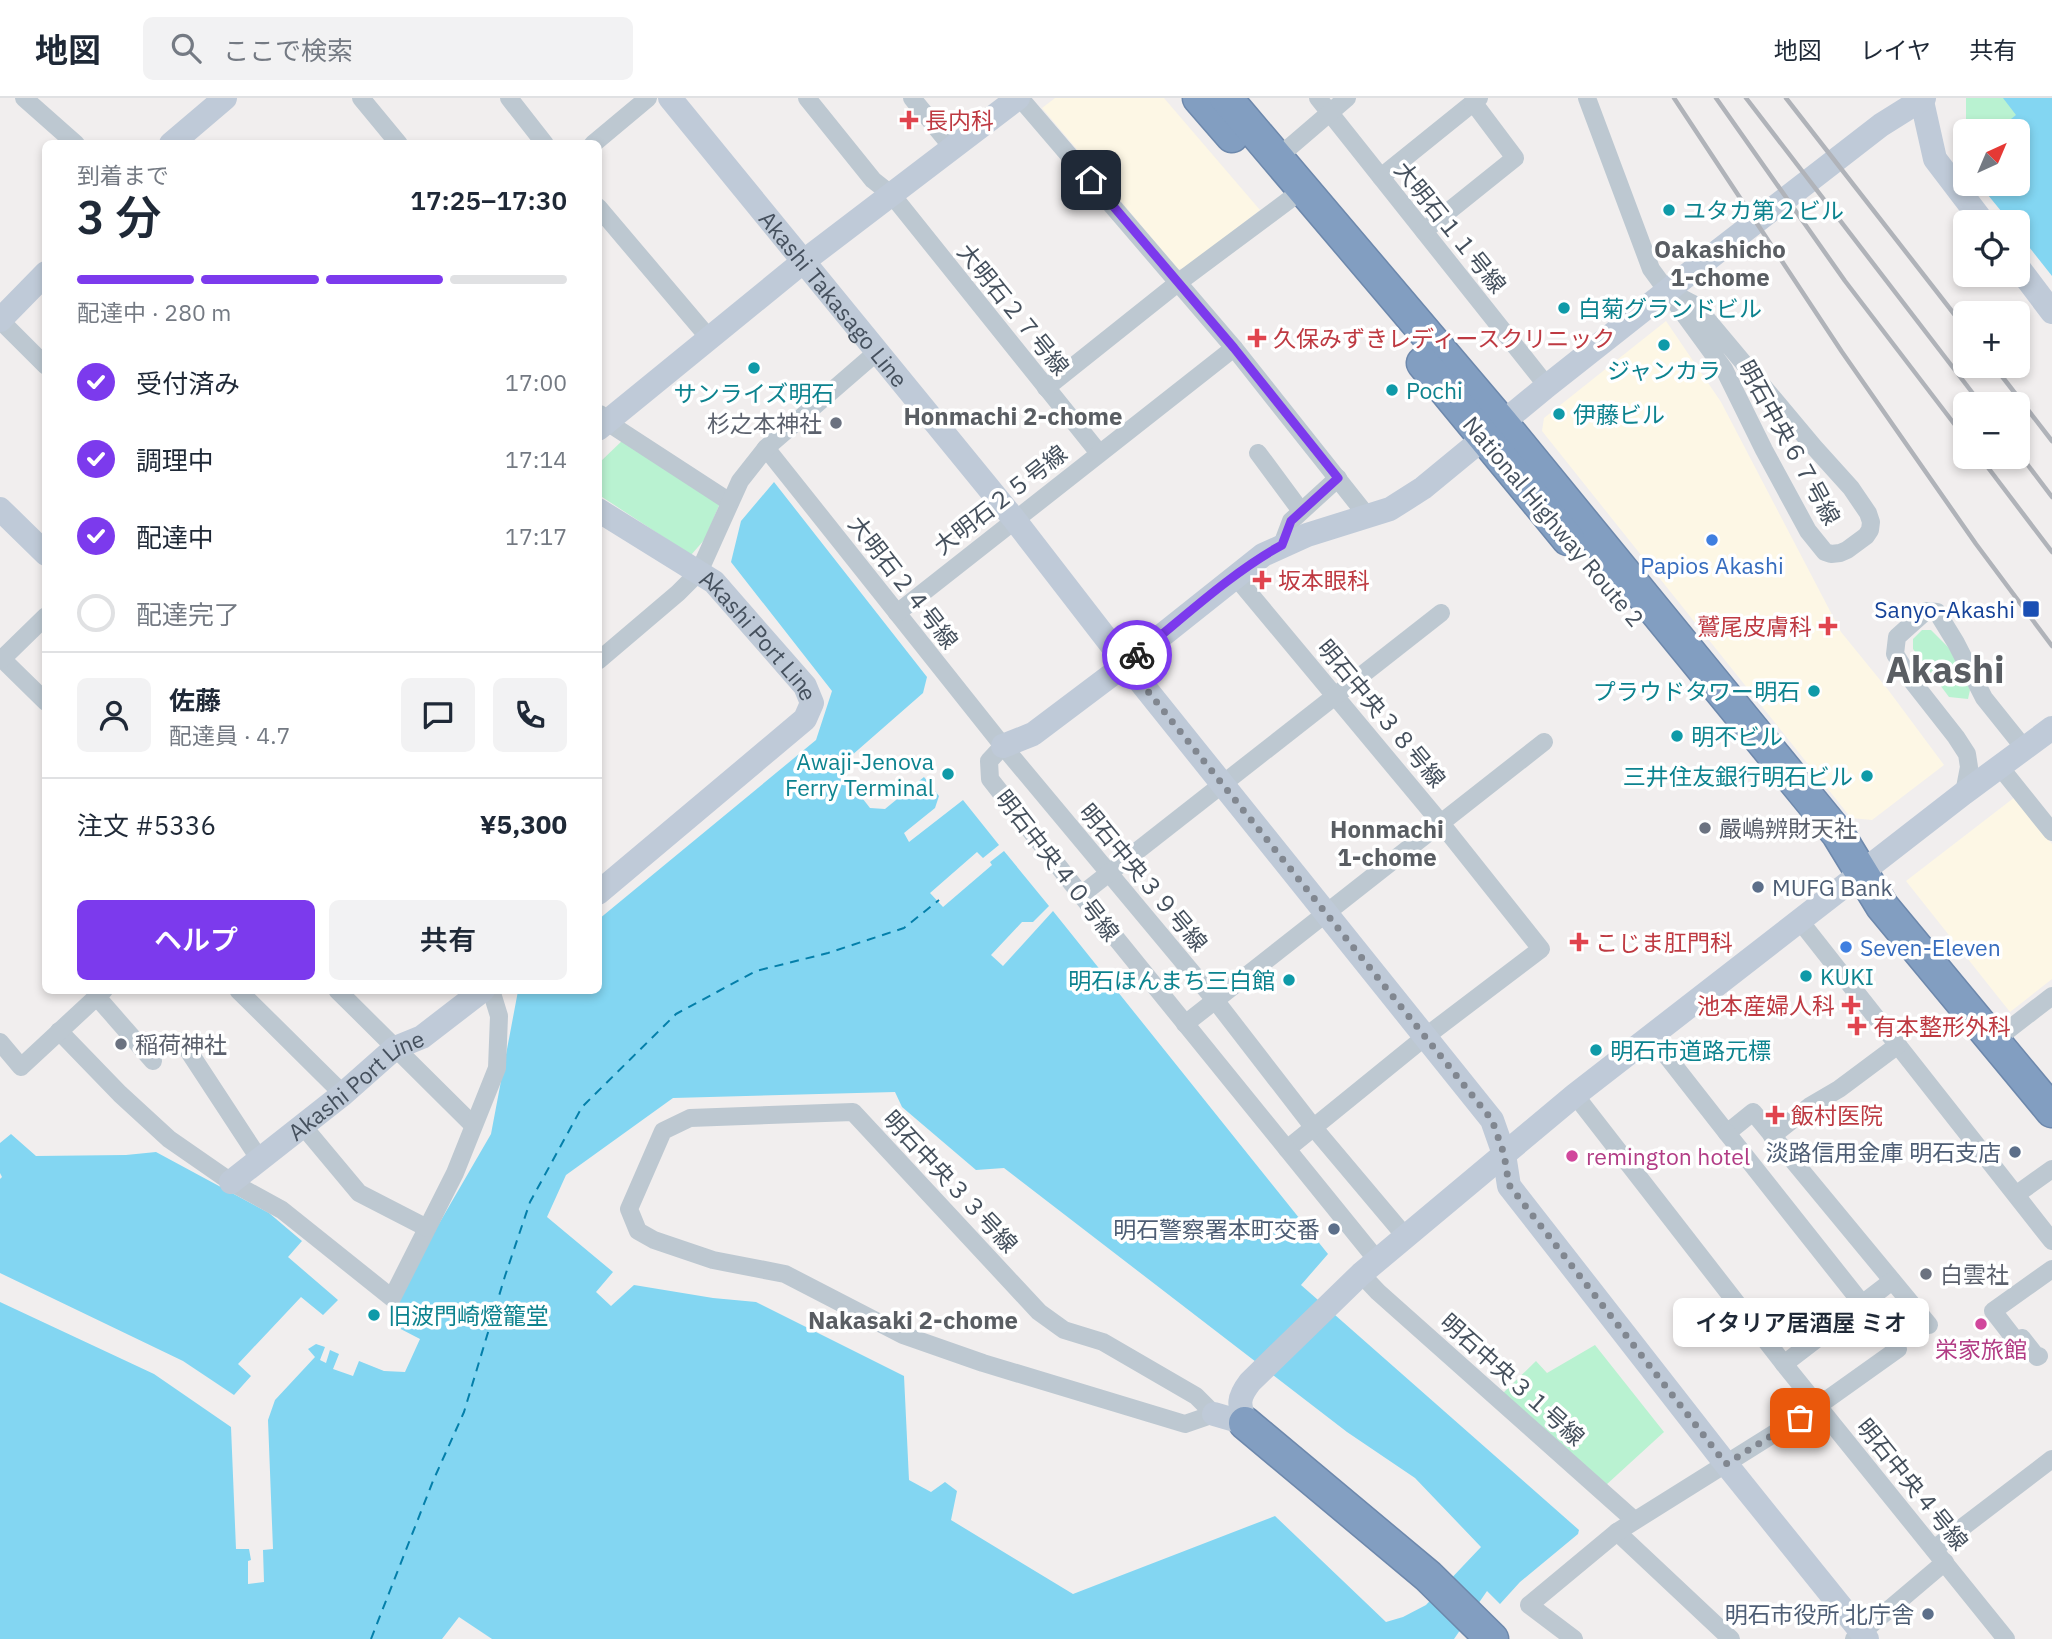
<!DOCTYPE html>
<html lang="ja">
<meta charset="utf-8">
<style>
body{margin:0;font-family:"IBM Plex Sans","Noto Sans JP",sans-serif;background:#f2f2f3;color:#1f2937;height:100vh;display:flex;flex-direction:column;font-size:26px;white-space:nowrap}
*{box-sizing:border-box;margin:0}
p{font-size:23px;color:#747a83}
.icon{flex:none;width:38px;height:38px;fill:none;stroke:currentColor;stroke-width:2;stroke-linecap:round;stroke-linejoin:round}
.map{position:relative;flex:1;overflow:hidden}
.side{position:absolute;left:42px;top:42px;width:560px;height:854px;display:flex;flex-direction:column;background:#fff;border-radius:10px;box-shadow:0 4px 10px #0003}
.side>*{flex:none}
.needle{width:46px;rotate:44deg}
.fabs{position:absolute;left:1953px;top:21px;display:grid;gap:14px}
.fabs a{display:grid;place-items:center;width:77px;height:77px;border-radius:10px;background:#fff;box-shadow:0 4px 10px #0003;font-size:35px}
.pin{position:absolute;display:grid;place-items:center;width:60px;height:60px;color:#fff;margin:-30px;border-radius:14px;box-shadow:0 4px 10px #0006}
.courier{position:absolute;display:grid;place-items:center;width:70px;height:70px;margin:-35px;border:5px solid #7c3aed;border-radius:50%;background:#fff;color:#222;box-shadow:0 2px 9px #0007}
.bubble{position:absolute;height:49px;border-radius:10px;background:#fff;box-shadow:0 4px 10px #0003;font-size:23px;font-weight:600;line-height:49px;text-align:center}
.summary em{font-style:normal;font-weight:600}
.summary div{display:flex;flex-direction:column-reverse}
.summary{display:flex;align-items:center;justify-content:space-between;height:119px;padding:0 35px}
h1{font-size:46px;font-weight:600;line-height:52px}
.bar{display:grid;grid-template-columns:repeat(4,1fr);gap:10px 7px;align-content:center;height:84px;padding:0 35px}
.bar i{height:9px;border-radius:5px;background:#e0e1e3}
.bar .current{background:#7c3aed}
.bar p{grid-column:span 4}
.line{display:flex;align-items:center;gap:18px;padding:0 35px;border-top:2px solid #e0e1e3}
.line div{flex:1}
.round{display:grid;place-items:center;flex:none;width:74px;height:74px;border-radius:10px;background:#f2f2f3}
ol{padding:0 35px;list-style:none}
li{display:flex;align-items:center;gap:21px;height:77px}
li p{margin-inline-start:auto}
li .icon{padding:7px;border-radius:50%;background:#7c3aed;color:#fff;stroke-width:4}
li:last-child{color:#747a83}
li i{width:38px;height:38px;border:4px solid #e0e1e3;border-radius:50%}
.action{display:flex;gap:14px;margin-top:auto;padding:14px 35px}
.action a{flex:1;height:80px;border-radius:10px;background:#7c3aed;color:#fff;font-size:28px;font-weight:600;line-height:80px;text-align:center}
.action a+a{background:#f2f2f3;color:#1f2937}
header{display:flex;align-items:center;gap:42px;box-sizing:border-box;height:98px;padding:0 35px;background:#fff;border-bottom:2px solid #e0e1e3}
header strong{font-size:33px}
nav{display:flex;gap:38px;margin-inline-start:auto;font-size:24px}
.search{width:490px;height:63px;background:#f2f2f3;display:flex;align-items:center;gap:18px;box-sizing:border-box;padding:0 24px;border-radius:10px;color:#747a83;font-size:26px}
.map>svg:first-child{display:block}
.commercial{fill:#fdf7e5}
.green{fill:#b9f2d1}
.water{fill:#83d6f2;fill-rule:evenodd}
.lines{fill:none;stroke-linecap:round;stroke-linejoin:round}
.ferry{stroke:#047faa;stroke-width:2;stroke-dasharray:9 7;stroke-linecap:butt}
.highway-casing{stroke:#6d88ac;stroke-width:35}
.street{stroke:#bdc8d1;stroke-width:18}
.secondary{stroke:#bfcad8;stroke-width:24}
.highway{stroke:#829ec1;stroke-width:32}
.rail{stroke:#b0b3b9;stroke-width:4.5}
.done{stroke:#818790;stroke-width:7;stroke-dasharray:0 12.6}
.route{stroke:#7c3aed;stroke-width:9}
.health-dot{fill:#e0444e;stroke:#fff;stroke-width:2.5}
.culture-dot{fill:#0f9aa8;stroke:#fff;stroke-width:2.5}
.worship-dot{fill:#6b7280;stroke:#fff;stroke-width:2.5}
.shop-dot{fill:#3f7fe0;stroke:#fff;stroke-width:2.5}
.transit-dot{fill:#1a4fb4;stroke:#fff;stroke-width:2.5}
.service-dot{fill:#5c6f8a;stroke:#fff;stroke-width:2.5}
.hotel-dot{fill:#d1479c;stroke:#fff;stroke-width:2.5}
.labels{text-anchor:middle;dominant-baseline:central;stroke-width:7;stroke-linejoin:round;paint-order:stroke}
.health-label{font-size:23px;fill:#be3a42;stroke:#fff;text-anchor:start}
.culture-label{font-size:23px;fill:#0d838f;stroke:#fff;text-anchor:start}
.street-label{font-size:23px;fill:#45505d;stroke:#fff}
.worship-label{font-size:23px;fill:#5b616d;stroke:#fff;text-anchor:start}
.shop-label{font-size:23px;fill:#366cbe;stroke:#fff}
.transit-label{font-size:23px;fill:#164399;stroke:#fff;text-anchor:end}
.service-label{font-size:23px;fill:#4e5e75;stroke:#fff;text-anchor:end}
.hotel-label{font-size:23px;fill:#b23c85;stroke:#fff;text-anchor:start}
.neighbourhood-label{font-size:24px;font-weight:bold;fill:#5a5e63;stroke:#fff}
.town-label{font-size:37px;font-weight:bold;fill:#5a5e63;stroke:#fff}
</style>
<header>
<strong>地図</strong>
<div class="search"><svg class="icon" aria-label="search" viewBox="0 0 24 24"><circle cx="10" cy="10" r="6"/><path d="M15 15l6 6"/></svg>ここで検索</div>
<nav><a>地図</a><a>レイヤ</a><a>共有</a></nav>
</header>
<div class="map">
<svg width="2052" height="1541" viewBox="0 0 2052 1541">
<rect width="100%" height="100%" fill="#f1eeee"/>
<!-- commercial -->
<g class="commercial">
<path d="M1055,0H1164L1260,112L1186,170L1178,171L1042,10Z"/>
<path d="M1666,223L1721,304L1841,534L1889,593L1944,667L1872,722L1851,720L1542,333L1544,320Z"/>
<path d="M2015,699L2052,746V881L2010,914L1906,783Z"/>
</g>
<!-- green -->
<g class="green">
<path d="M1966,0H2052L2018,124V33H1966Z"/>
<path d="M625,340L720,405L705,441L691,457L599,397V365Z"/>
<path d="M1922,532H1931L1951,552L1970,592L1968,601L1949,599L1913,551V541Z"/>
<path d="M1595,1247L1664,1334L1606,1387L1502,1296L1536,1263L1547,1275Z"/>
</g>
<!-- water -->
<g class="water">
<path d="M2003,0H2052V178L2018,135V124H2010L1979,86H2018V33H1996L2016,17Z"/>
<path d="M774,384L927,579L923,595L851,658L845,678L870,710L885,711L924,679L939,698L935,710L904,735L909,744L963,702L999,747L983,760L977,754L930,795L943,809L992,767L990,764L1004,753L1049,808L1033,824H1022L991,857L1003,868L1053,813L1328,1156L1301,1187L1579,1432L1578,1436L1520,1484L1500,1506L1487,1493L1454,1541H492L459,1519L442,1541H0V1204L154,1276L231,1329L236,1451H249L251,1462L248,1463V1486L264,1484L263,1452L273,1451L268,1322L275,1302L315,1259L308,1251L316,1246L325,1249L320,1262L326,1265L330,1252L339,1256L333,1271L353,1278L359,1263L384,1273L405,1274L420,1241L393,1227L404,1186L491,1036L518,893L598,892L599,821L816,642L832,593L731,464L741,423ZM895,994L902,1009L976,1072L1004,1070L1347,1334L1415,1380L1481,1449L1426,1507L1403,1519L1386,1524L1275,1418L1073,1496L951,1422L957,1393L945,1384L931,1394L909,1382L904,1278L756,1204L713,1200L634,1187L611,1208L596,1194L613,1174L547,1119L566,1077L673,1000Z"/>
<path d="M11,1036L36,1058L126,1057L156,1054L269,1115L302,1143L288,1159L338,1202L323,1217L301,1199L238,1266L251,1278L234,1297L183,1263L0,1175V1081L2,1079L0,1075V1045Z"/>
</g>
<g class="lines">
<!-- ferry -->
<path class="ferry" d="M371,1541L433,1383L464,1314L505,1178L530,1104L582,1009L676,916L756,873L828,855L904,830L939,802"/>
<!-- highway casing -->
<g class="highway-casing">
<g id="highway">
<path d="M1199,0L1232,38"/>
<path d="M1226,0L1501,324L1838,736L1882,808L2052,1013"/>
<path d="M1423,265L1568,441"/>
<path d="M1245,1325L1428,1478L1492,1541"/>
</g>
</g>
<!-- street -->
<g class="street">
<path d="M24,0L76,46"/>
<path d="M361,0L399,46"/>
<path d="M509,0L545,46"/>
<path d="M807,0L873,82L892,97L1099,355"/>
<path d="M912,0L952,49"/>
<path d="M1020,0L1234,250L1368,419"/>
<path d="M1318,0L1547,288"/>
<path d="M1587,0L1651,171L1724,271L1764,352L1808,433L1825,454L1831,456L1840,455L1847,452L1866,438L1870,432L1871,424L1868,415L1851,390L1814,349L1695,207L1668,193"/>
<path d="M593,46L648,0"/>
<path d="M1277,60L1347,0"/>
<path d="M1381,79L1479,0"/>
<path d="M598,109L709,240"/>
<path d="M1424,133L1515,60L1473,4"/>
<path d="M0,222L46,268"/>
<path d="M1046,290L1179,184L1289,102"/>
<path d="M600,316L607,324L730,404"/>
<path d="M766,350L1003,648L1215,902L1314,1030L1405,1138"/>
<path d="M1258,355L1301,413"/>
<path d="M1282,447L1291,423L1338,380"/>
<path d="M1235,478L1440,724L1541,851L1425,939L1287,1051"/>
<path d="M897,515L1234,250"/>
<path d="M0,559L46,604"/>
<path d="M2,561L46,518"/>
<path d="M598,563L678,495L699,474L740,383L766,350L878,253"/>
<path d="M1003,648L989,663L990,681L1081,797L1377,1162"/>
<path d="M2000,669L2052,734"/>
<path d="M1964,695L1969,669L1967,656L1956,639L1912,583L1895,556L1897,539L1926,513L1937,514L1956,545L1984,600L2024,650"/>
<path d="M1081,797L1441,515"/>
<path d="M1800,823L2052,1143"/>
<path d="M238,892L343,996"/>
<path d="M337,892L473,1027"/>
<path d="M97,899L153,963"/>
<path d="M1185,926L1544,644"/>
<path d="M59,933L120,996L169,1041L231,1084L282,1112L392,1200L455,1075L497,970L499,918L491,892"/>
<path d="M1651,938L1727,1035L1753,1014L1929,1227"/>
<path d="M182,943L260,1062"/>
<path d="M1994,943L2052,898"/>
<path d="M0,944L21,969L104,892"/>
<path d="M1575,997L1784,1266L2006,1541"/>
<path d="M853,1014L1039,1214L1064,1232L1103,1244L1196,1298L1214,1316L1185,1326L983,1265L903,1237L785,1176L713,1162L654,1142L638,1133L629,1111L663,1033L690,1020Z"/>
<path d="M303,1028L359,1095L427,1130"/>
<path d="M1772,1038L1810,1008L1839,991L1898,947"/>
<path d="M2017,1096L2052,1071"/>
<path d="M1361,1176L1378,1194L1634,1422"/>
<path d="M2039,1258L2037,1259L2022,1240L2017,1244L1993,1213L2052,1171"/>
<path d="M1784,1266L1892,1183"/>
<path d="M1617,1434L1731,1541"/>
<path d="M1934,1451L2052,1361"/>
<path d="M1574,1541L1529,1507L1617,1434L1818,1308L1898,1251L1727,1035"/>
<path d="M1854,1541L1945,1464"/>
</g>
<!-- secondary -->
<g class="secondary">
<path id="s1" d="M670,0L1014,421L1126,566L1492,1022L1504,1056L1509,1088L1726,1366L1867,1541"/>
<path d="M1922,3L1935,61L1983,124"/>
<path d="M171,46L225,0"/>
<path d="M2018,169L2052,214"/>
<path d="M0,222L46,175"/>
<path d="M598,331L804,163L1018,0"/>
<path d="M0,411L46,456"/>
<path id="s2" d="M598,412L714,484L805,588L812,605L805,621L598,795"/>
<path d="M1003,648L1033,636L1126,566L1263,457L1307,437L1390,411L1423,390L1547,288L1695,171L1881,27L1924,0"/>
<path id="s3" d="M231,1084L343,996L395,950L422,939L483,892"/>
<path d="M1214,1316L1245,1325"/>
<path d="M1245,1325C1239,1306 1237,1301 1250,1284L1361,1176L1575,997L1964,695L2052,630"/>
</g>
<!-- highway -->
<use href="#highway" class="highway"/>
<!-- rail -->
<g class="rail">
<path d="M1674,0L1842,254L1976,446L2052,548"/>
<path d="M1716,0L1845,183L1965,340"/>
<path d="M1746,0L1981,306"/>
<path d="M1786,0L1965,230"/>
<path d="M1994,268L2052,343"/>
<path d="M2018,354L2052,399"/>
<path d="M1980,359L2052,454"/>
</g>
</g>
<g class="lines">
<!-- done -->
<path class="done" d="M1137,557L1126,566L1492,1022L1504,1056L1509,1087L1726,1366L1800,1320"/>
<!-- route -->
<path class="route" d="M1091,82L1234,250L1338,380L1291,423L1282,447C1232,474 1182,521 1137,557"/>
</g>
<!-- markers -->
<g class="health-dot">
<path d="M905.5 11.5h7v7h7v7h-7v7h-7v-7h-7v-7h7z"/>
<path d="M1253.5 229.5h7v7h7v7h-7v7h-7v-7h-7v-7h7z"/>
<path d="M1258.5 471.5h7v7h7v7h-7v7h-7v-7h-7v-7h7z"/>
<path d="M1824.5 517.5h7v7h7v7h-7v7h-7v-7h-7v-7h7z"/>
<path d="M1575.5 833.5h7v7h7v7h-7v7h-7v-7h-7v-7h7z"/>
<path d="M1847.5 896.5h7v7h7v7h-7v7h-7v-7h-7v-7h7z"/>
<path d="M1853.5 917.5h7v7h7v7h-7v7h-7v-7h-7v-7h7z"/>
<path d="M1771.5 1006.5h7v7h7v7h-7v7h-7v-7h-7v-7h7z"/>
</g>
<g class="culture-dot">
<circle cx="1669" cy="112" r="7"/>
<circle cx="1564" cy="210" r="7"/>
<circle cx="1664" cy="247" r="7"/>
<circle cx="754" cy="270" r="7"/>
<circle cx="1392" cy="292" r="7"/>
<circle cx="1559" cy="316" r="7"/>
<circle cx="1814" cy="593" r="7"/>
<circle cx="1677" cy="638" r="7"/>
<circle cx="948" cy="676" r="7"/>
<circle cx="1867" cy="678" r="7"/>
<circle cx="1806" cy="878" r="7"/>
<circle cx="1289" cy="882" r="7"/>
<circle cx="1596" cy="952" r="7"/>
<circle cx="374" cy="1217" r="7"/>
</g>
<g class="worship-dot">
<circle cx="836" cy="325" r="7"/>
<circle cx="1705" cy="730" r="7"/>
<circle cx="121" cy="946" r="7"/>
<circle cx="1926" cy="1176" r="7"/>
</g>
<g class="shop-dot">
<circle cx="1712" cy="442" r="7"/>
<circle cx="1846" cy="849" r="7"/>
</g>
<rect class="transit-dot" x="2022" y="502" width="18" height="18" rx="3.5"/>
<g class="service-dot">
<circle cx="1758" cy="789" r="7"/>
<circle cx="2015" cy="1054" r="7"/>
<circle cx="1334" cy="1131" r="7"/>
<circle cx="1928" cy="1516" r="7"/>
</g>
<g class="hotel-dot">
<circle cx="1572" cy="1058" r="7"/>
<circle cx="1981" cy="1226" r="7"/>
</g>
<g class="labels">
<!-- health labels -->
<g class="health-label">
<text x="925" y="22">長内科</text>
<text x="1273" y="240">久保みずきレディースクリニック</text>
<text x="1278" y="482">坂本眼科</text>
<text x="1812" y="528" text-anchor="end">鷲尾皮膚科</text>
<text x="1595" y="844">こじま肛門科</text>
<text x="1835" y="907" text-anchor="end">池本産婦人科</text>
<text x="1873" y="928">有本整形外科</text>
<text x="1791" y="1017">飯村医院</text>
</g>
<!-- culture labels -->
<g class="culture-label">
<text x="1683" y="112">ユタカ第２ビル</text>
<text x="1578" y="210">白菊グランドビル</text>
<text x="1664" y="272" text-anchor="middle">ジャンカラ</text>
<text x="1406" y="292">Pochi</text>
<text x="754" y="295" text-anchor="middle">サンライズ明石</text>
<text x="1573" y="316">伊藤ビル</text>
<text x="1800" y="593" text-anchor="end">プラウドタワー明石</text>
<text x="1691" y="638">明不ビル</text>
<text x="934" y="663" text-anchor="end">Awaji-Jenova<tspan x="934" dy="26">Ferry Terminal</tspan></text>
<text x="1853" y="678" text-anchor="end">三井住友銀行明石ビル</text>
<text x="1820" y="878">KUKI</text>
<text x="1275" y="882" text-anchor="end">明石ほんまち三白館</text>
<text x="1610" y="952">明石市道路元標</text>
<text x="388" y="1217">旧波門崎燈籠堂</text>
</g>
<!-- street labels -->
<g class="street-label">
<text transform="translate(1451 129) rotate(51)">大明石１１号線</text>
<text stroke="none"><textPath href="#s1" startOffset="259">Akashi Takasago Line</textPath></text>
<text transform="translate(1014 211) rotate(51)">大明石２７号線</text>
<text transform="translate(1790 344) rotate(61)">明石中央６７号線</text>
<text transform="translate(1000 401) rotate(-38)">大明石２５号線</text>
<text transform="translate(1554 423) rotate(50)">National Highway Route 2</text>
<text transform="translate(904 484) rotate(52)">大明石２４号線</text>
<text stroke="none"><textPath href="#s2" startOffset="206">Akashi Port Line</textPath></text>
<text transform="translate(1382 615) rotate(50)">明石中央３８号線</text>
<text transform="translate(1058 767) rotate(52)">明石中央４０号線</text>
<text transform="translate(1144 779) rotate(50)">明石中央３９号線</text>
<text stroke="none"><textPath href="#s3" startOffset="159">Akashi Port Line</textPath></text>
<text transform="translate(951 1083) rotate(47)">明石中央３３号線</text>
<text transform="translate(1513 1281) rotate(42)">明石中央３１号線</text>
<text transform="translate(1913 1386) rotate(51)">明石中央４号線</text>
</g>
<!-- worship labels -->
<g class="worship-label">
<text x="822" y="325" text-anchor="end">杉之本神社</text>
<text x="1719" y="730">嚴嶋辨財天社</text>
<text x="135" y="946">稲荷神社</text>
<text x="1940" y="1176">白雲社</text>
</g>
<!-- shop labels -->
<g class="shop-label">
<text x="1712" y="467">Papios Akashi</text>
<text x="1860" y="849" text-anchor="start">Seven-Eleven</text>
</g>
<!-- transit labels -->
<g class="transit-label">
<text x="2015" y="511">Sanyo-Akashi</text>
</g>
<!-- service labels -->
<g class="service-label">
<text x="1772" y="789" text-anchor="start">MUFG Bank</text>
<text x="2001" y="1054">淡路信用金庫 明石支店</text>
<text x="1320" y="1131">明石警察署本町交番</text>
<text x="1914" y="1516">明石市役所 北庁舎</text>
</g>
<!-- hotel labels -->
<g class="hotel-label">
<text x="1586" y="1058">remington hotel</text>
<text x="1981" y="1251" text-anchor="middle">栄家旅館</text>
</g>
<!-- neighbourhood labels -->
<g class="neighbourhood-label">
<text x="1720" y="151">Oakashicho<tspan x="1720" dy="28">1-chome</tspan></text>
<text x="1013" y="318">Honmachi 2-chome</text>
<text x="1387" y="731">Honmachi<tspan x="1387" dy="28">1-chome</tspan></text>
<text x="913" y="1222">Nakasaki 2-chome</text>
</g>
<!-- town labels -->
<g class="town-label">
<text x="1945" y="571">Akashi</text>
</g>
</g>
</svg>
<div class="fabs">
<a><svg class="needle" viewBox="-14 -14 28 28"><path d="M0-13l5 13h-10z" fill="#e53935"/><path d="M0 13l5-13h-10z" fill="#747a83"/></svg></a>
<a><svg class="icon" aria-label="locate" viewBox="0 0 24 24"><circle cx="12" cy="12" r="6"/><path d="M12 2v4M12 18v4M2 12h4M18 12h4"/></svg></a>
<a>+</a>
<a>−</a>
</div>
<div class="pin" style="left:1800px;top:1320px;background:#ea580c"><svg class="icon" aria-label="bag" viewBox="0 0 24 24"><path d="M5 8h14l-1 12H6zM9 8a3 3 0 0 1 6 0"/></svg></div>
<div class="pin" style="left:1091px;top:82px;background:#1f2937"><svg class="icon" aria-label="home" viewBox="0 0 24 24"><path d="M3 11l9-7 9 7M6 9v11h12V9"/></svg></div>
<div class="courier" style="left:1137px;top:557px"><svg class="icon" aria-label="bike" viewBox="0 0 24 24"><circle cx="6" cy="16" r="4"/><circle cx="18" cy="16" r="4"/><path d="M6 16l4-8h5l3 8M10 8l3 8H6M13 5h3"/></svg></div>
<div class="bubble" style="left:1673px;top:1200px;width:256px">イタリア居酒屋 ミオ</div>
<section class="side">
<div class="summary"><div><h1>3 分</h1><p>到着まで</p></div><em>17:25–17:30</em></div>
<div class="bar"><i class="current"></i><i class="current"></i><i class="current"></i><i></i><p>配達中 · 280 m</p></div>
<ol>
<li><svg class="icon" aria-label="check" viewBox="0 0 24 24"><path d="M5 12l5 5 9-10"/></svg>受付済み<p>17:00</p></li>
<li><svg class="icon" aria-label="check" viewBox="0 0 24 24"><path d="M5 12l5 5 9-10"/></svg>調理中<p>17:14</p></li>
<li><svg class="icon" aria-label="check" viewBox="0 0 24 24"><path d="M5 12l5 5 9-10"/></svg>配達中<p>17:17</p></li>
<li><i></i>配達完了</li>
</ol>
<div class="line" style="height:126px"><a class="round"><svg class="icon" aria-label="person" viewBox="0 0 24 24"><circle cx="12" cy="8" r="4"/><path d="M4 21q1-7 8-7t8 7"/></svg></a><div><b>佐藤</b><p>配達員 · 4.7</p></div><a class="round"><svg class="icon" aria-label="chat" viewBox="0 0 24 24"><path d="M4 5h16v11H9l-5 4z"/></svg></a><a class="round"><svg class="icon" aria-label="phone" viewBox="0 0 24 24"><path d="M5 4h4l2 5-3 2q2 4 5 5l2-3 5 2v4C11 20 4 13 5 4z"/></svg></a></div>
<div class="line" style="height:91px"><div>注文 #5336</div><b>¥5,300</b></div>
<div class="action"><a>ヘルプ</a><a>共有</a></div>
</section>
</div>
